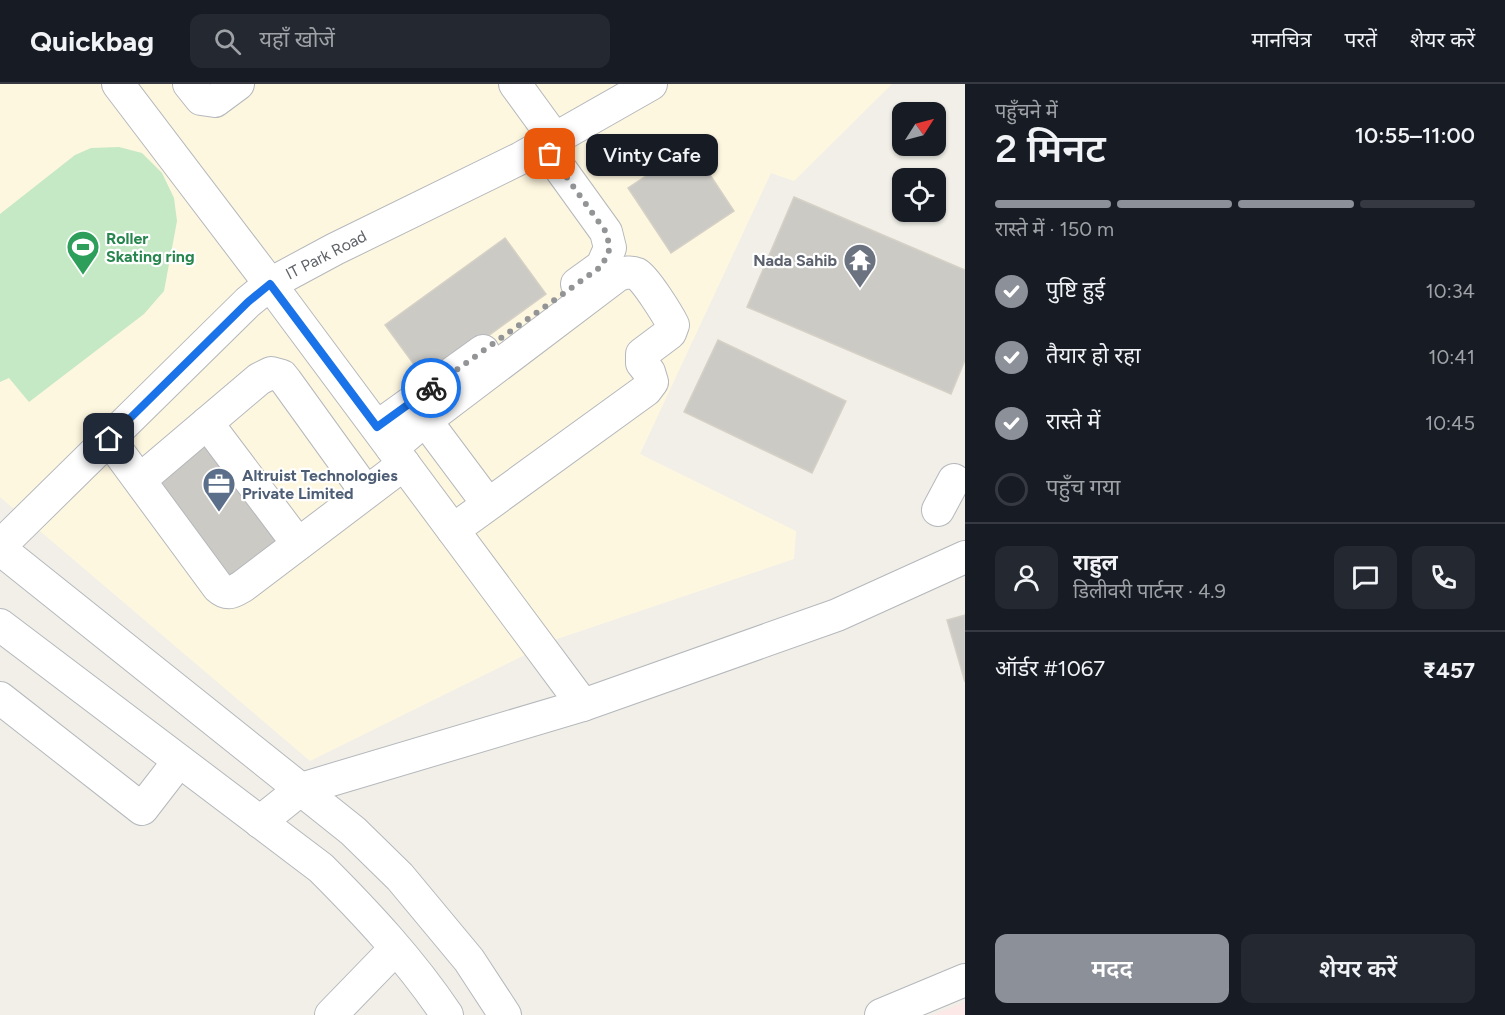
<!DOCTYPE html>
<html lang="hi">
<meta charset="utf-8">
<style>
body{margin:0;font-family:Figtree,"Noto Sans Devanagari",sans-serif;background:#242831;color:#f1f3f6;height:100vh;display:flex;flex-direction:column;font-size:22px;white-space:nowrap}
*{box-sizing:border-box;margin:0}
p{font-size:20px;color:#9ea1a6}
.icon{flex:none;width:33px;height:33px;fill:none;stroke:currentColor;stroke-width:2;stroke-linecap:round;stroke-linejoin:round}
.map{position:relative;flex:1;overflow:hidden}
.side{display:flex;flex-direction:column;background:#171b24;width:540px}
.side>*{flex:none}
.needle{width:39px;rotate:54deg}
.controls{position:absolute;left:892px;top:18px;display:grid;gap:12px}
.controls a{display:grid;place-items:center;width:54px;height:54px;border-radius:12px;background:#171b24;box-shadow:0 2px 4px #0004;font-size:30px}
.pin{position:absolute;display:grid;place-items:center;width:51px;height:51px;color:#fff;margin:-26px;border-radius:12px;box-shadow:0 3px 9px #0006}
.courier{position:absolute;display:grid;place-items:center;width:60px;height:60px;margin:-30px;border:4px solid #1a73e8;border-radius:50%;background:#fff;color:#222;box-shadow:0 2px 8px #0007}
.bubble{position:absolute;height:42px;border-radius:12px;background:#171b24;box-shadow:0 2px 4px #0004;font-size:20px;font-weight:600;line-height:42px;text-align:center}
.headline em{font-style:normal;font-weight:600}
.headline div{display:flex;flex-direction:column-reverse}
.headline{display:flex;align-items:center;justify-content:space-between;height:102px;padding:0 30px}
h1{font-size:39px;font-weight:600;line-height:45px}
.bar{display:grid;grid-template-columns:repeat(4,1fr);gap:9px 6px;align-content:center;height:72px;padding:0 30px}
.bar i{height:8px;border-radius:4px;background:#363941}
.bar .active{background:#8c9099}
.bar p{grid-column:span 4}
.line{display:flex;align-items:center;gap:15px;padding:0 30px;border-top:2px solid #363941}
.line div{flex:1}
.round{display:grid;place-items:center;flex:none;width:63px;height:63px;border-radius:12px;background:#242831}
ol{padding:0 30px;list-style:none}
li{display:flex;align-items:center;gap:18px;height:66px}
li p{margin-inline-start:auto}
li .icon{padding:6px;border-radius:50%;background:#8c9099;color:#fff;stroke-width:4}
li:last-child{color:#9ea1a6}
li i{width:33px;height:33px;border:3px solid #363941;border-radius:50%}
.cta{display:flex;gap:12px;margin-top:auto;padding:12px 30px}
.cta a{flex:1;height:69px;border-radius:12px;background:#8c9099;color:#fff;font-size:24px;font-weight:600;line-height:69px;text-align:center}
.cta a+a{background:#242831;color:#f1f3f6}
header{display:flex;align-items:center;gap:36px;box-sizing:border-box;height:84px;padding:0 30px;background:#171b24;border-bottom:2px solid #363941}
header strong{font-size:28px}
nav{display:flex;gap:33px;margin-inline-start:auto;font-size:21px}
.search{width:420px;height:54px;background:#242831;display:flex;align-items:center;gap:15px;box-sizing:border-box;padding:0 21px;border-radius:12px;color:#9ea1a6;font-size:22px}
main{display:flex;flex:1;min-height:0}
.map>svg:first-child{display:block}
.commercial{fill:#fef7e0}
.medical{fill:#fce8e6}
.green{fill:#c5e8c5}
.building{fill:#cccac5;stroke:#d6d1c6;stroke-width:1.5}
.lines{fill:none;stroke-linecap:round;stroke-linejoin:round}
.minor-casing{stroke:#b5b8bc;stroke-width:34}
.minor{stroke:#fff;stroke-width:32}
.done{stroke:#929495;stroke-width:6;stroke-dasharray:0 10.8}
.route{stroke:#1a73e8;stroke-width:8}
.labels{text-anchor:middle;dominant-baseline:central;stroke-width:4.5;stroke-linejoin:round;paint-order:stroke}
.leisure-label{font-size:16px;font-weight:bold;fill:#27864d;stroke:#fff;text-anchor:start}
.street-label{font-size:16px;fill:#5f6368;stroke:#fff}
.worship-label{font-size:16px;font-weight:bold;fill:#5b616d;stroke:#fff;text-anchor:end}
.service-label{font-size:16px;font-weight:bold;fill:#4e5e75;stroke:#fff;text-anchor:start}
</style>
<header>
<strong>Quickbag</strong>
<div class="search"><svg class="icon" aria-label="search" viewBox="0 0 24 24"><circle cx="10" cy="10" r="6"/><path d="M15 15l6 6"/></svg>यहाँ खोजें</div>
<nav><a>मानचित्र</a><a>परतें</a><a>शेयर करें</a></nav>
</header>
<main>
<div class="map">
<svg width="965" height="931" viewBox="0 0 965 931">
<rect width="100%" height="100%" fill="#f1efe8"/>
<!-- commercial -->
<path class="commercial" d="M0,0H892L794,97L771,89L640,370L796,447L794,475L557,555L310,677L0,413Z"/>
<!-- medical -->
<path class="medical" d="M965,918V931H933Z"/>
<!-- green -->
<path class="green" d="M119,63L142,69L162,89L174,114L177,137L164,207L144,230L29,318L9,294L0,298V130L75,71L91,64Z"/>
<!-- building -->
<g class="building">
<path d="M691,62L734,127L671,169L628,104Z"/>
<path d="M794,113L965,186V276L951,310L747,223Z"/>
<path d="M505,154L546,210L426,297L385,241Z"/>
<path d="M718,256L846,317L812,389L684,328Z"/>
<path d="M204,350L289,462L230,504L149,397Z"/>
<path d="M965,531V598L947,536Z"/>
</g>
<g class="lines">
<!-- minor casing -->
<g class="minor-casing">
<g id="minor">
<path d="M118,0L270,200L583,621L837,531L965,473"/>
<path d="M189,0L201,15L215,17L238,0"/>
<path d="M515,0L555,55"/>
<path d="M544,62L606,148L610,164L602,182L577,200"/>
<path d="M426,337L488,420"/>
<path d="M207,339L298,460"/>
<path d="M377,343L483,267"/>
<path d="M109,355L218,503C228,512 233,508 243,502L404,380"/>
<path d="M392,364L412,347L618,191C625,189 630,187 637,190C645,194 668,231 673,241L670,249L642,270V279L649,288L652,298L646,306L453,446"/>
<path d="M140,396L259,295L271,289L282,292L286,297L366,408"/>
<path d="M938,426L954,396"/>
<path d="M0,462L248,218L270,200L335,165L521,74L651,0"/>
<path d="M0,465L353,747L400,793L469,876L505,931"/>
<path d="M0,541L321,784C366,829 411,877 447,931"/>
<path d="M0,614L142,725L179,677"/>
<path d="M260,738L301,705L583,621"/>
<path d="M331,931L395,865"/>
<path d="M881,931L965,896"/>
</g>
</g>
<!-- minor -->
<use href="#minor" class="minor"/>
</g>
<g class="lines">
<!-- done -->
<path class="done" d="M431,304L602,182L610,164L606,148L550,70"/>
<!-- route -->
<path class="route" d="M109,355L248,218L270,200L377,343L431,304"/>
</g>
<!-- icons -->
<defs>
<g id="stadium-pin" transform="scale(1.725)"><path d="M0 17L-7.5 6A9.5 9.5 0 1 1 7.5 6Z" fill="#2e9e5b" stroke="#fff"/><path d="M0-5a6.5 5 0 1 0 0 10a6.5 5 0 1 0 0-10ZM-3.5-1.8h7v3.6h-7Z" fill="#fff"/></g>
<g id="temple-pin" transform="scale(1.725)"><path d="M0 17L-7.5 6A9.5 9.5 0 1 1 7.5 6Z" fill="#6b7280" stroke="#fff"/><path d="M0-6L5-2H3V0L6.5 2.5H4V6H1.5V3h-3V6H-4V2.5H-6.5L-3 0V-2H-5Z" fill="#fff"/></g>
<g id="office-pin" transform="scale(1.725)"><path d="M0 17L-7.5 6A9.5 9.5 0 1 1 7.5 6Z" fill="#5c6f8a" stroke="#fff"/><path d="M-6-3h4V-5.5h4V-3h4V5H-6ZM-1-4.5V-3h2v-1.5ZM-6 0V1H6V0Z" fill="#fff"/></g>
</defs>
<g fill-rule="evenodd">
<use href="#stadium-pin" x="83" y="163"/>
<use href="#temple-pin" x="860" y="176"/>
<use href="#office-pin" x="219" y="400"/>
</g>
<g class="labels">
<!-- leisure labels -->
<g class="leisure-label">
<text x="106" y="154">Roller<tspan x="106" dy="18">Skating ring</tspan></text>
</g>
<!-- street labels -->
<g class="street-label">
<text transform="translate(326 171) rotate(-27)">IT Park Road</text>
</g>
<!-- worship labels -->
<g class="worship-label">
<text x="837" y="176">Nada Sahib</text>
</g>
<!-- service labels -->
<g class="service-label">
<text x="242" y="391">Altruist Technologies<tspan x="242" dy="18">Private Limited</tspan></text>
</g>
</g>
</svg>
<div class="controls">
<a><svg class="needle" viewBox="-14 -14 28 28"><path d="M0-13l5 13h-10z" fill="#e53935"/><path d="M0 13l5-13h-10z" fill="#9ea1a6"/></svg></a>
<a><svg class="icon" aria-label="locate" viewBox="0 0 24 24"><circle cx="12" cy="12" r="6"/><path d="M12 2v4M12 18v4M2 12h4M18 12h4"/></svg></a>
</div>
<div class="pin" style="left:550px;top:70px;background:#ea580c"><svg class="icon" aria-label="bag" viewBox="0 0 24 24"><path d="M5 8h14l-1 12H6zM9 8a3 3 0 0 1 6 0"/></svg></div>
<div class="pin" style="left:109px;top:355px;background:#1f2937"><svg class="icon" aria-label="home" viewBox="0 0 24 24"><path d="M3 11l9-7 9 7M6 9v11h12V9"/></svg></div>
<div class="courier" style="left:431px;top:304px"><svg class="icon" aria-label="bike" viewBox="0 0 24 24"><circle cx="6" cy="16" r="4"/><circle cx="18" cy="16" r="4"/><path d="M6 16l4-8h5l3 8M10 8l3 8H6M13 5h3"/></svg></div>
<div class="bubble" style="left:586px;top:50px;width:132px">Vinty Cafe</div>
</div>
<section class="side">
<div class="headline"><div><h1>2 मिनट</h1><p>पहुँचने में</p></div><em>10:55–11:00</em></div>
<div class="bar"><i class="active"></i><i class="active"></i><i class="active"></i><i></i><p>रास्ते में · 150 m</p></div>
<ol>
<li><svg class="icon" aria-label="check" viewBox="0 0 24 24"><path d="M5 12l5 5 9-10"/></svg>पुष्टि हुई<p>10:34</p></li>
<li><svg class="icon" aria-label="check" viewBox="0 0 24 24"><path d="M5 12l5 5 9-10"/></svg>तैयार हो रहा<p>10:41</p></li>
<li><svg class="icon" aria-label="check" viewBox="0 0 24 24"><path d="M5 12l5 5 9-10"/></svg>रास्ते में<p>10:45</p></li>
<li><i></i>पहुँच गया</li>
</ol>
<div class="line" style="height:108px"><a class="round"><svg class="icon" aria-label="person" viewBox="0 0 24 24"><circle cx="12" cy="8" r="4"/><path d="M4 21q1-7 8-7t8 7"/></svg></a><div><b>राहुल</b><p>डिलीवरी पार्टनर · 4.9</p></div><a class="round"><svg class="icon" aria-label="chat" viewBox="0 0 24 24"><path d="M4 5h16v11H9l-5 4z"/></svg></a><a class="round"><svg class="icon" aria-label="phone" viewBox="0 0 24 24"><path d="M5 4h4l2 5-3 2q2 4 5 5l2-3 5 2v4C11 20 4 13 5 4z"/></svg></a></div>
<div class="line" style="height:78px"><div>ऑर्डर #1067</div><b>₹457</b></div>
<div class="cta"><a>मदद</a><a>शेयर करें</a></div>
</section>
</main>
